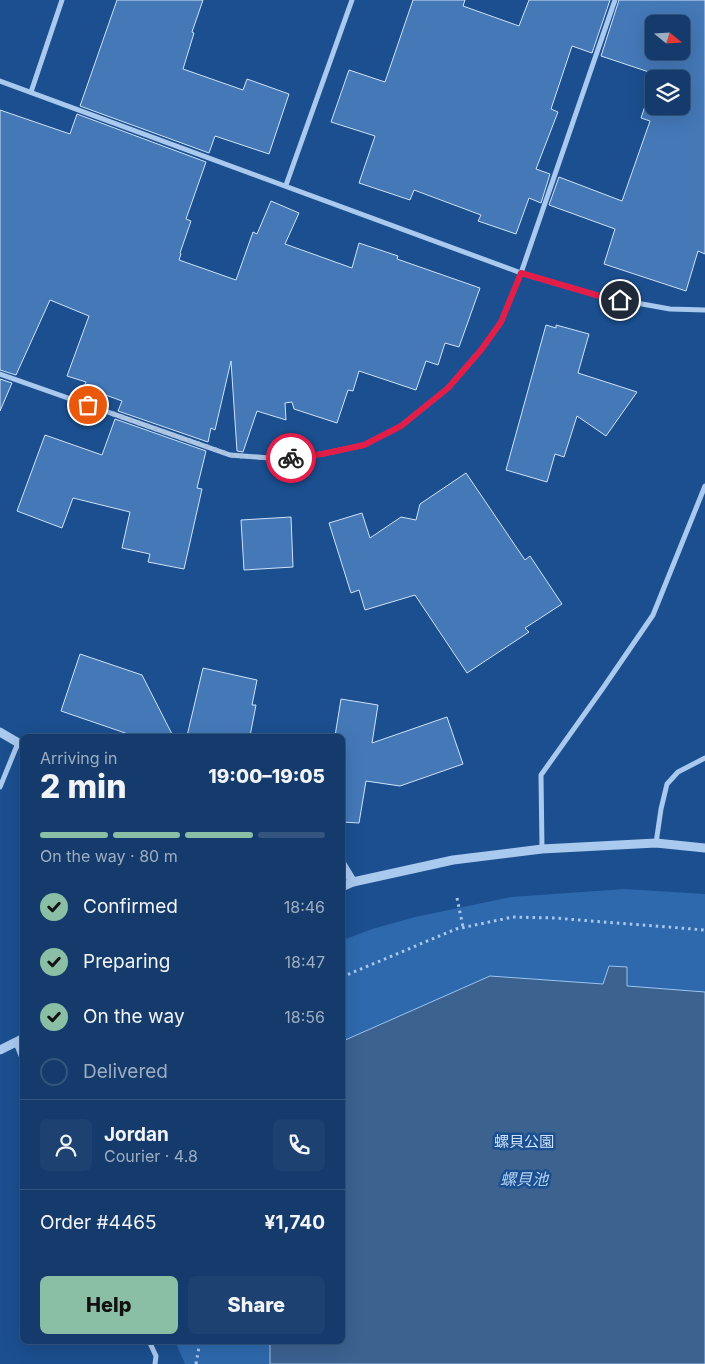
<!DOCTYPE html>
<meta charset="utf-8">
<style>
body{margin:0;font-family:Inter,"Noto Sans JP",sans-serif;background:#1d4271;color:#f1f3f6;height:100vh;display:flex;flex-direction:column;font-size:19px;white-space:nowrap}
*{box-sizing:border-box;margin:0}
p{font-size:16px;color:#9dadc1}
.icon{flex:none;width:28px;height:28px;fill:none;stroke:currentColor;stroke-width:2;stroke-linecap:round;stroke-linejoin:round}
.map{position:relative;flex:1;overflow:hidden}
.panel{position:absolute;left:20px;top:734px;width:325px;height:610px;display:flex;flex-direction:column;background:#143b6b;border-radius:8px;box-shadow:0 5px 20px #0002,0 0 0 1px #33557e}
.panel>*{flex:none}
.needle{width:32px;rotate:108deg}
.buttons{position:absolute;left:645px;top:15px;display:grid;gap:10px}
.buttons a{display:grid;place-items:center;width:45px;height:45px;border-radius:8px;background:#143b6b;box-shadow:0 5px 20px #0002,0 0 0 1px #33557e;font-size:25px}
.pin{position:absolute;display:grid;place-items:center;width:42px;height:42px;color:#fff;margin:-21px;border:2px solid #fff;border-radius:50%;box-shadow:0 1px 5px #0007}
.courier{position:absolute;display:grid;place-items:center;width:50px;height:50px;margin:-25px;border:4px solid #e11d48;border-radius:50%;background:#fff;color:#222;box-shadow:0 1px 6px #0007}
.summary em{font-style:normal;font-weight:800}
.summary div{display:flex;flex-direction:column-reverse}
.summary{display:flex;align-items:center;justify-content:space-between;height:85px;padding:0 20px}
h1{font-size:32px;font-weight:800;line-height:38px}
.bar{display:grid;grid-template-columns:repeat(4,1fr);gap:8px 5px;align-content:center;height:60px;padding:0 20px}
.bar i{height:6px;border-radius:4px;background:#33557e}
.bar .on{background:#8abfa5}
.bar p{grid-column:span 4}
.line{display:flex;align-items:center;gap:12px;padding:0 20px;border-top:1px solid #33557e}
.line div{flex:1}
.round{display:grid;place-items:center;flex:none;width:52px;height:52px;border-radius:8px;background:#1d4271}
ol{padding:0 20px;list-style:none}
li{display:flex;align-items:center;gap:15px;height:55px}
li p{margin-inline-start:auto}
li .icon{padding:5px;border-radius:50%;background:#8abfa5;color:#111;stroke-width:4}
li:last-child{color:#9dadc1}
li i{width:28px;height:28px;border:2px solid #33557e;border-radius:50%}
.cta{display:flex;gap:10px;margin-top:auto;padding:10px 20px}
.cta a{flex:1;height:58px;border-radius:8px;background:#8abfa5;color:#111;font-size:20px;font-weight:800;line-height:58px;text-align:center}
.cta a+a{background:#1d4271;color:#f1f3f6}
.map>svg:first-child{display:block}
.green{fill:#2e69ad}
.water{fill:#3c6290;stroke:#9cc4f0}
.building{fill:#4478b7;stroke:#cfe3fa;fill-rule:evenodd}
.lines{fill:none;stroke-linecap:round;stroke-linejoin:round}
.path{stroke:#a9c9ee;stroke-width:3;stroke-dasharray:2.5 4;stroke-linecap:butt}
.minor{stroke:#a9c9ee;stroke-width:5}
.tertiary{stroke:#a9c9ee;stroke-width:9}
.done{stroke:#afc1d8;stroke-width:5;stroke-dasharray:0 9}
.route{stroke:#e11d48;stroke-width:6}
.labels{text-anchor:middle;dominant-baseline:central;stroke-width:5;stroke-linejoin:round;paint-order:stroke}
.park-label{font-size:15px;fill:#cfe3fa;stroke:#1b4f8f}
.water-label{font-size:16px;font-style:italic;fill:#b5d3f5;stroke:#1b4f8f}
</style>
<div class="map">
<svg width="705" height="1364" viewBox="0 0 705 1364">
<rect width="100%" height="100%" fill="#1b4f8f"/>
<!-- green -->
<path class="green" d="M625,889L705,894V1364H185L175,1341H342L343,940L372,929L415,917L511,897Z"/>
<!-- water -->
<path class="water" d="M609,966L627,967V986L705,992V1364H270V1341H342L343,1041L490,976L603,984Z"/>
<!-- building -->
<g class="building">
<path d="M117,0H203L192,32L194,33L183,69L243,90L247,79L289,94L269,154L215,136L209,153L80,106Z"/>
<path d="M413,0H465L463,6L519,26L529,0H610L592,53L572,46L551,109L558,112L536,169L550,174L541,203L529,198L516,234L478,221L481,215L414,190L410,200L359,183L375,136L331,122L349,70L385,82Z"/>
<path d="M619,0H705V254L698,251L686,291L604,264L615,229L549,205L559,177L622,201L650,121L641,118L654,79V106H681V79H654L655,74L601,56ZM654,24H681V51H654Z"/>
<path d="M0,110L70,134L77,114L206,162L186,219L191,221L180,253L181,254L179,260L236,280L253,232L257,234L271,201L299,213L285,244L352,268L359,243L398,256L397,259L480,288L459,347L445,343L438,365L426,361L416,390L359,371L353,391L348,390L337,423L294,409L292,402L285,403L286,420L257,411L243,452L237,451L231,361L215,430L211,428L208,442L118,411L122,401L84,387L86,382L67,376L89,316L50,300L16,375L0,370Z"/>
<path d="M546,325L556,328V325L589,334L578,373L637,392L606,436L577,416L564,457L555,454L547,482L506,470Z"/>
<path d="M0,379L12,383L0,411Z"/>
<path d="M115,419L206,451L197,488L202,489L184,569L148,562L150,554L122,548L130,512L73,498L62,528L17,511L45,435L102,455Z"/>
<path d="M466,473L525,560L530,556L562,604L525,628L529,632L467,673L415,595L365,610L359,590L351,593L329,523L362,513L370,538L401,517L416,520L420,504Z"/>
<path d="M291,517L293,567L244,570L241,520Z"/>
<path d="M80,654L142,675L173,736H134L61,711Z"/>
<path d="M203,668L257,680L252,705H256L250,736H187Z"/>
<path d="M341,699L378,705L372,743L447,717L463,764L400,786L366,781L359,823L342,822V736H335Z"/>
</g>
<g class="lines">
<!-- path -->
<g class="path">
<path d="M457,898L463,927"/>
<path d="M342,977L456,929L513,917L554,918L705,930"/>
<path d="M196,1364L200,1341"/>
</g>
<!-- minor -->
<g class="minor">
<path d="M0,81L521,273L603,297L670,309L705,310"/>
<path d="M31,92L62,0"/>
<path d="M286,185L352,0"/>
<path d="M0,374L230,455L282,459L322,454L364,445L401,426L448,388L481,350L501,322L521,273L615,0"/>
<path d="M0,787L18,743"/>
<path d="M656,843L661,809L667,784L678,772L705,758"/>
<path d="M542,849L541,775L603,688L653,615L705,486"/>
<path d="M16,1043L22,1058"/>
<path d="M149,1341L156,1356L155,1364"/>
</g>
<!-- tertiary -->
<g class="tertiary">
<path d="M0,732L22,745"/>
<path d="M342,864L353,882"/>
<path d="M342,887L353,882L453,860L542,849L656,843L705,848"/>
<path d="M0,1050L22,1039"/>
</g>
</g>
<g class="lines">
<!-- done -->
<path class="done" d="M88,405L230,455L282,459L291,458"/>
<!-- route -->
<path class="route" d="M291,458L322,454L364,445L401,426L448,388L481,350L501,322L521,273L603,297L620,300"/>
</g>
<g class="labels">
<!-- park labels -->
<g class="park-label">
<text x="524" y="1141">螺貝公園</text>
</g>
<!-- water labels -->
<g class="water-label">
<text x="524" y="1179">螺貝池</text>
</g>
</g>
</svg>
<div class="buttons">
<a><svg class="needle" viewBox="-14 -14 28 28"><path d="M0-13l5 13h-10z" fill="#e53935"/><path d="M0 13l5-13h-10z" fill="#9dadc1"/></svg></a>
<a><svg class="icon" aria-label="layers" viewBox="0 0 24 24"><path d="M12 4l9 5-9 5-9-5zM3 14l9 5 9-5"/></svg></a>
</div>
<div class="pin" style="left:88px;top:405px;background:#ea580c"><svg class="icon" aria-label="bag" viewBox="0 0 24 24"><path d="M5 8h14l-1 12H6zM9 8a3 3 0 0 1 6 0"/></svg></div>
<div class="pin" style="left:620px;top:300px;background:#1f2937"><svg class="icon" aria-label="home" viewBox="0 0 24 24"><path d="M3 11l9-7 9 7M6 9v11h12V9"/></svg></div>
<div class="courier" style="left:291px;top:458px"><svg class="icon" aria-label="bike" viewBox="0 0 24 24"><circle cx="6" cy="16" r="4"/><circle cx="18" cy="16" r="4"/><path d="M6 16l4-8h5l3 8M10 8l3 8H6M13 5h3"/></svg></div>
<section class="panel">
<div class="summary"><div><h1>2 min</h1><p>Arriving in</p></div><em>19:00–19:05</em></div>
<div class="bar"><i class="on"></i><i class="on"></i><i class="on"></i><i></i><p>On the way · 80 m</p></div>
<ol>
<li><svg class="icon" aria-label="check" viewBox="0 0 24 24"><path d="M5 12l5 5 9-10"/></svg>Confirmed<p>18:46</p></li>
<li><svg class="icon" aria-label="check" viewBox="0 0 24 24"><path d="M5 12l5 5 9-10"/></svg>Preparing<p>18:47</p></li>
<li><svg class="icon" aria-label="check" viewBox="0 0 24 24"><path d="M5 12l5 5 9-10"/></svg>On the way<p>18:56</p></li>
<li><i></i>Delivered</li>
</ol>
<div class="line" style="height:90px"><a class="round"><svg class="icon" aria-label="person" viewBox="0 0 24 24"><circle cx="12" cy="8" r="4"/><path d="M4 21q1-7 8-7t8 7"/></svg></a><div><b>Jordan</b><p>Courier · 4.8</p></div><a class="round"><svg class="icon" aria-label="phone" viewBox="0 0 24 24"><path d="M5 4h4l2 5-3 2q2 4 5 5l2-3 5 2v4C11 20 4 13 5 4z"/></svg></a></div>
<div class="line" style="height:65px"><div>Order #4465</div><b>¥1,740</b></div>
<div class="cta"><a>Help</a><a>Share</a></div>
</section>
</div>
